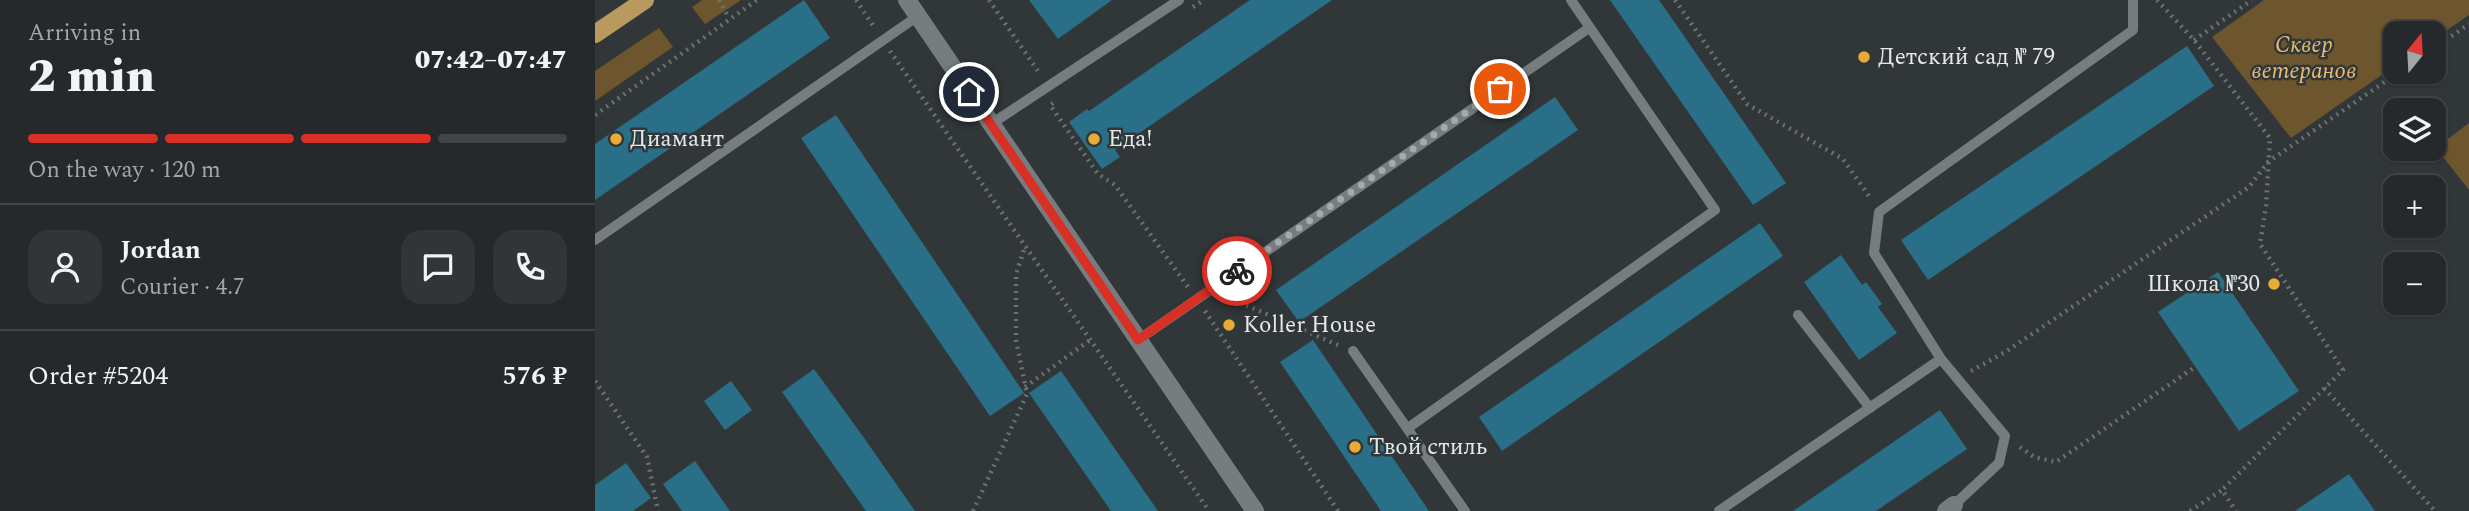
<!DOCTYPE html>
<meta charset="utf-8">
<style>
body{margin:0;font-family:Spectral,serif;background:#313537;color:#f1f3f6;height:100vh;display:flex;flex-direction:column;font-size:26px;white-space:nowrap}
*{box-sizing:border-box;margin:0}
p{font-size:23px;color:#a3a6a9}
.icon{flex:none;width:38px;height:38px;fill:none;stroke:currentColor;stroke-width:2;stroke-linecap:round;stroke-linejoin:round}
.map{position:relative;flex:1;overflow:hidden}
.drawer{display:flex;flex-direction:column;background:#25292b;width:595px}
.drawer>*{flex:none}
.needle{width:46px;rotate:18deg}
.buttons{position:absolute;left:1788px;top:21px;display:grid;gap:14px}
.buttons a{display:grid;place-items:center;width:63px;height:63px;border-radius:14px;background:#25292b;box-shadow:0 2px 5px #0004,0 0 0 2px #424547;font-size:35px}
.pin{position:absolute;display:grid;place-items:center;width:60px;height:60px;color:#fff;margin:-30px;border:4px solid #fff;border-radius:50%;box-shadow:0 2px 7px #0007}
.courier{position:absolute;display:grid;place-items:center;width:70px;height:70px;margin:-35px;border:5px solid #d93025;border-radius:50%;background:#fff;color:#222;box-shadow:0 2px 9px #0007}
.overview em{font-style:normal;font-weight:800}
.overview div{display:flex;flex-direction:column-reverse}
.overview{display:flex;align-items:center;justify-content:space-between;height:119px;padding:0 28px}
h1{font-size:46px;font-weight:800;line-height:52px}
.bar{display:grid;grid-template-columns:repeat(4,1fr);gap:10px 7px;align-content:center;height:84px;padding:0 28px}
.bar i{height:9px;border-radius:5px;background:#424547}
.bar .on{background:#d93025}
.bar p{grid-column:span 4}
.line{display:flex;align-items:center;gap:18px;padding:0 28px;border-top:2px solid #424547}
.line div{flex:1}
.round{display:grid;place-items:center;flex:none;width:74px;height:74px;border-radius:21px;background:#313537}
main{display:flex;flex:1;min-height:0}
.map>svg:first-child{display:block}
.green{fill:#6d552e}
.building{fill:#296f87}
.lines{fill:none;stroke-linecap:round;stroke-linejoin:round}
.path{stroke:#6c7173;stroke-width:4.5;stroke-dasharray:2 5;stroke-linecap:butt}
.service{stroke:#767c7f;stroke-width:10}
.minor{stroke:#767c7f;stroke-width:18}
.tertiary{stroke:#767c7f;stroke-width:18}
.primary{stroke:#b9995d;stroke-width:18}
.done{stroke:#a5aaab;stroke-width:7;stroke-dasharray:0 12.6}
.route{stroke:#d93025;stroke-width:9}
.poi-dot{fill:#e8ab37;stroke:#313739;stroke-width:2.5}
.labels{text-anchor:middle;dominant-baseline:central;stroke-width:5;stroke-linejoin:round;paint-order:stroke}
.park-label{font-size:23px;font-style:italic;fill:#eabc70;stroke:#313739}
.poi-label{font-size:23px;fill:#e4e8e9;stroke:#313739;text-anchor:start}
</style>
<main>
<section class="drawer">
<div class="overview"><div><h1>2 min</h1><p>Arriving in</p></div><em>07:42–07:47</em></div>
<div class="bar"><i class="on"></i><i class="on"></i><i class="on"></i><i></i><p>On the way · 120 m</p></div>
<div class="line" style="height:126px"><a class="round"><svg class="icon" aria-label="person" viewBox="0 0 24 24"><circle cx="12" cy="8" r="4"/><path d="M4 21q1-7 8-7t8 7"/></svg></a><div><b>Jordan</b><p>Courier · 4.7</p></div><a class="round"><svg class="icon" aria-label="chat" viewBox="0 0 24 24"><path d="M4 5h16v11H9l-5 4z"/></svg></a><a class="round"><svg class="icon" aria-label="phone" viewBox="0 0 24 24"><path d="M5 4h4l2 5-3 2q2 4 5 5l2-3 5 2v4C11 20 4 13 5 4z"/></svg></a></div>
<div class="line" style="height:91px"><div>Order #5204</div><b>576 ₽</b></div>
</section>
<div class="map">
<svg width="1874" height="511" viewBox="0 0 1874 511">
<rect width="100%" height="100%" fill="#313739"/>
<!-- green -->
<g class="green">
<path d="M107,0H146L110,24L97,7Z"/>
<path d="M1669,0H1874V15L1839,39V33H1801V65L1696,138L1617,37Z"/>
<path d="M64,28L78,47L0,101V71Z"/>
<path d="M1874,123V190L1841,148Z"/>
</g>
<!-- building -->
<g class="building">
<path d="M209,0L235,38L0,200V144Z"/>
<path d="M434,0H517L463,39Z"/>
<path d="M655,0H737L520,150L525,157L507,169L474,122L492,109L494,111Z"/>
<path d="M1015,0H1064L1191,183L1158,205Z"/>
<path d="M1592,46L1619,86L1333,280L1306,240Z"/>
<path d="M960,97L983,130L704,322L681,290Z"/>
<path d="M241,115L429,393L395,416L206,138Z"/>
<path d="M1165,223L1188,256L907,451L884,417Z"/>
<path d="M1246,255L1267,285L1271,282L1287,304L1283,307L1302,333L1264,360L1209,282Z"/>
<path d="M1623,272L1704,391L1644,431L1563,312Z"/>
<path d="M718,340L798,458L834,511H786L685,362Z"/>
<path d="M219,369L267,435L320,511H271L187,392Z"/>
<path d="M466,371L563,511H516L434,393Z"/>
<path d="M136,381L157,410L130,430L109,401Z"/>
<path d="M1345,410L1372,449L1281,511H1198Z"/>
<path d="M100,461L135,511H87L68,484Z"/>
<path d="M31,463L56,498L38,511H0V485Z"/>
<path d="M1754,474L1780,511H1700Z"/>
</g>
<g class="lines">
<!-- path -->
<g class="path">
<path d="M124,0L134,18"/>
<path d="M261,0L279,27"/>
<path d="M394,0L445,74"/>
<path d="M1080,0L1152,104L1248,159L1276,199"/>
<path d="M1562,0L1599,40L1675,138L1671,206L1665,244L1748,370L1627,490"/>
<path d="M598,7L609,0"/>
<path d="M1599,40L1657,0"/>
<path d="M1839,48L1874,24"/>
<path d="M295,51L614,511"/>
<path d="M458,103L455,105L503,174L520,185L593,287"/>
<path d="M0,115L162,0"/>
<path d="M632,297L743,345"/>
<path d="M610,311L743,511"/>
<path d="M1376,371L1412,351L1654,187L1673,162L1804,72"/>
<path d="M0,381L52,457L63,511"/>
<path d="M430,387L495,340"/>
<path d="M1729,388L1840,511"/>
<path d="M1425,447L1439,457L1461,462L1600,367"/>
<path d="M378,511L432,394L421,340V274L430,247"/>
<path d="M1595,511L1627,490L1641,511"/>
</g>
<!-- service -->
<g class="service">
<path d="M396,124L584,0"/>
<path d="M0,240L323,16"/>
<path d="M1203,315L1275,408"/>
<path d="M543,340L994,28"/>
<path d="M758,351L870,511"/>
<path d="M813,428L1120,210L976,0"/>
<path d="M1361,509L1359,505L1404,463L1410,436L1346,359L1279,253L1284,212L1538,30V0"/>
<path d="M1124,511L1346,359"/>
</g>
<!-- minor -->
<path class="minor" d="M1351,511L1359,505"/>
<!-- tertiary -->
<path class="tertiary" d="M312,0L660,511"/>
<!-- primary -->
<path class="primary" d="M0,34L50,0"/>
</g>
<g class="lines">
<!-- done -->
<path class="done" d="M642,271L905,89"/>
<!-- route -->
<path class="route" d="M374,92L543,340L642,271"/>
</g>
<!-- markers -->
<g class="poi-dot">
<circle cx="1269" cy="57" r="7"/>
<circle cx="21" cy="139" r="7"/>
<circle cx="499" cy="139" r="7"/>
<circle cx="1679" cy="284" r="7"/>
<circle cx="634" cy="325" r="7"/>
<circle cx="760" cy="447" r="7"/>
</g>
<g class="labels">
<!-- park labels -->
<g class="park-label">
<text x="1709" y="45">Сквер<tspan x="1709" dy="26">ветеранов</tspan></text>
</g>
<!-- poi labels -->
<g class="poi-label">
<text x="1283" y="57">Детский сад № 79</text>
<text x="35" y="139">Диамант</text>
<text x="513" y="139">Еда!</text>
<text x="1665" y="284" text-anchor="end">Школа №30</text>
<text x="648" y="325">Koller House</text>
<text x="774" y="447">Твой стиль</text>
</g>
</g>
</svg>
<div class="buttons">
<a><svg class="needle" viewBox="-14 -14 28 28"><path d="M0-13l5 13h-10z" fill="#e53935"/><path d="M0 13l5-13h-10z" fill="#a3a6a9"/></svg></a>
<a><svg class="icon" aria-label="layers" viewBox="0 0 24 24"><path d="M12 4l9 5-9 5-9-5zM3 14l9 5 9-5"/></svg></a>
<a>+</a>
<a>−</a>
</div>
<div class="pin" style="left:905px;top:89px;background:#ea580c"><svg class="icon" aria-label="bag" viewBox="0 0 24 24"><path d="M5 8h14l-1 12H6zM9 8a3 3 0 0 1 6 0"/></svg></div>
<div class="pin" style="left:374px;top:92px;background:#1f2937"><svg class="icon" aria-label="home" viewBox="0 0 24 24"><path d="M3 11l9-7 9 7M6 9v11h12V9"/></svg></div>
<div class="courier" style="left:642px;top:271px"><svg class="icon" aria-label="bike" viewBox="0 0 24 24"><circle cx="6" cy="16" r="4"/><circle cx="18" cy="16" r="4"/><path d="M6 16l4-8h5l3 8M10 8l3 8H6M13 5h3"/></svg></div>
</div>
</main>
